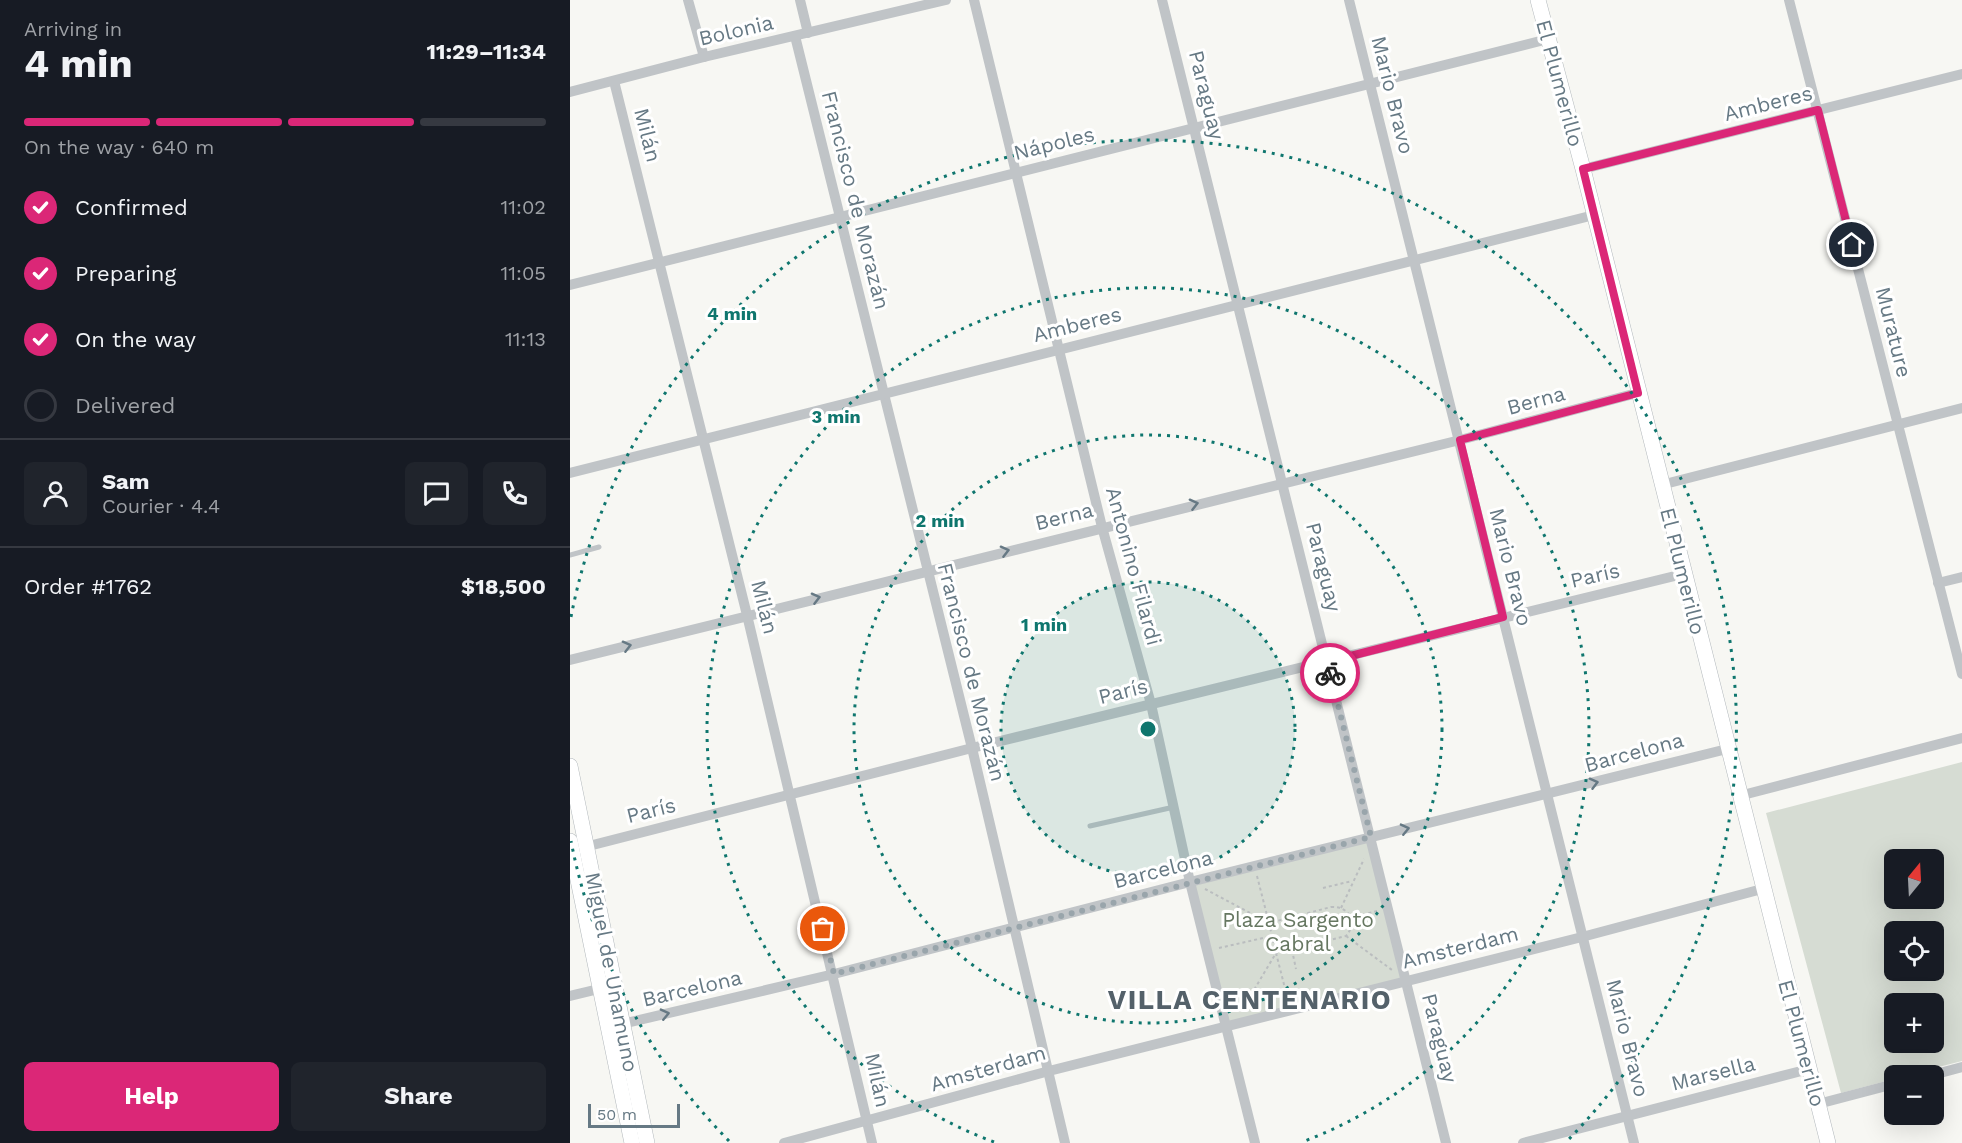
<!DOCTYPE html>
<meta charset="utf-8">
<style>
body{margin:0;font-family:"Work Sans",sans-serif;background:#20242c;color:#f1f3f6;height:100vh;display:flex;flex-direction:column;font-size:22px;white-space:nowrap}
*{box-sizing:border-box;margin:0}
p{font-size:20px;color:#9ea1a6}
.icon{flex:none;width:33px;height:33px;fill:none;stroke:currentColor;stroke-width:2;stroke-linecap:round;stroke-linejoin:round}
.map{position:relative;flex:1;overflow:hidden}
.drawer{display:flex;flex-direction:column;background:#171b24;width:570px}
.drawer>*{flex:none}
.needle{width:39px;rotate:18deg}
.tools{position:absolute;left:1314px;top:849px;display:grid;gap:12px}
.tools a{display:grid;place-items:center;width:60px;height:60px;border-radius:9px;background:#171b24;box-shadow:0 6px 24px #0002;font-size:30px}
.scale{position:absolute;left:18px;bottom:15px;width:92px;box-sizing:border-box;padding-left:6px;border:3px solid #667984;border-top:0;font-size:16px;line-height:21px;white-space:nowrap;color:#667984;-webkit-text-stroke:4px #fff;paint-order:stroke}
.pin{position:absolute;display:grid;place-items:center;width:51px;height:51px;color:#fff;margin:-26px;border:3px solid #fff;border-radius:50%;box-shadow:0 2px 6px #0007}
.courier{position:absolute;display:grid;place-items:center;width:60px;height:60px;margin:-30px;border:4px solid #db2777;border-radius:50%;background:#fff;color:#222;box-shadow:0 2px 8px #0007}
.head em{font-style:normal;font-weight:700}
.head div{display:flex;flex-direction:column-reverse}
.head{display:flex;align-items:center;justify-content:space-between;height:102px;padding:0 24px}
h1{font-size:39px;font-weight:700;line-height:45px}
.bar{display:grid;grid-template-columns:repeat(4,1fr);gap:9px 6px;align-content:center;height:72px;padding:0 24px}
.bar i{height:8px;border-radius:4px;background:#363941}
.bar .current{background:#db2777}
.bar p{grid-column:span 4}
.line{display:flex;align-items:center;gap:15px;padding:0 24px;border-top:2px solid #363941}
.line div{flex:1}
.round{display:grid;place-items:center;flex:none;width:63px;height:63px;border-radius:9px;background:#20242c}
ol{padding:0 24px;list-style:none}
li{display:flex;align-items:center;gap:18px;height:66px}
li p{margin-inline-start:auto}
li .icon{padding:6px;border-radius:50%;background:#db2777;color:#fff;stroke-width:4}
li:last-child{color:#9ea1a6}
li i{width:33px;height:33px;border:3px solid #363941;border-radius:50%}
.primary-button{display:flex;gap:12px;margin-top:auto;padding:12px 24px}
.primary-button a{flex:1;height:69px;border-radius:9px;background:#db2777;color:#fff;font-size:24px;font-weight:700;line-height:69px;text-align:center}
.primary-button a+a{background:#20242c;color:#f1f3f6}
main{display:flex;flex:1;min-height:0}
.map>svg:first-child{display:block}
.green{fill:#d6dcd3;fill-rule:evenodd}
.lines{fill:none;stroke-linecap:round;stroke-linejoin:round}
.secondary-casing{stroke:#b2b8bc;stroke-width:16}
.path{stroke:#babdbf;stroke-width:2;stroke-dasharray:3 3;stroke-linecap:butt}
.lane{stroke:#c0c4c7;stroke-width:5}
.street{stroke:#c0c4c7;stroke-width:10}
.secondary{stroke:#fff;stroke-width:15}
.oneway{stroke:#667984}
.done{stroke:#99a5ab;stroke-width:6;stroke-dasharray:0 10.8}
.route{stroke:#db2777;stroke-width:8}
.ring{fill:none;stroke:#0f766e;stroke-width:3;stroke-dasharray:3 6}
.labels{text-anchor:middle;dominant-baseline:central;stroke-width:6;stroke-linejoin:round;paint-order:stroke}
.street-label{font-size:21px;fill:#667984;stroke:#fff}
.park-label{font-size:21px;fill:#667761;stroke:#fff}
.district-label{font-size:27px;font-weight:bold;letter-spacing:1.5px;fill:#54616a;stroke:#fff}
.centre{fill:#0f766e;stroke:#fff;stroke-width:3}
.ring-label{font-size:18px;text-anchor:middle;font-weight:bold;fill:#0f766e;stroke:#fff;stroke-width:6;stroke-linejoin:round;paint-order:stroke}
</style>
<main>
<section class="drawer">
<div class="head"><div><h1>4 min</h1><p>Arriving in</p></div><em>11:29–11:34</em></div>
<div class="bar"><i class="current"></i><i class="current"></i><i class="current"></i><i></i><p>On the way · 640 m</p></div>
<ol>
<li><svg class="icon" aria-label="check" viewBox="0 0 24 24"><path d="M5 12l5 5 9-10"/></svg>Confirmed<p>11:02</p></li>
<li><svg class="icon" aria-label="check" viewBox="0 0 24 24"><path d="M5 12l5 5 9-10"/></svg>Preparing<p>11:05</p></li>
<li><svg class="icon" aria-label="check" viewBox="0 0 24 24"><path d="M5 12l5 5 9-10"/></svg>On the way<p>11:13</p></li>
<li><i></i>Delivered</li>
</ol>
<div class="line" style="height:108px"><a class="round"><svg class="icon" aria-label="person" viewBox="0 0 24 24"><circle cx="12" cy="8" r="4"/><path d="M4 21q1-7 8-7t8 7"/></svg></a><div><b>Sam</b><p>Courier · 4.4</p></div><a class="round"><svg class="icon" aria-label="chat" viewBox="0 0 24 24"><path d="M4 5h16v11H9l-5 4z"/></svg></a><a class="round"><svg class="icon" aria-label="phone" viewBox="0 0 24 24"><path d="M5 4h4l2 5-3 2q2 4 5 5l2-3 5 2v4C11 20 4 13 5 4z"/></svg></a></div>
<div class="line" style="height:78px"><div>Order #1762</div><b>$18,500</b></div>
<div class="primary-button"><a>Help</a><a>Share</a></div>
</section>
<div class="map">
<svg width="1392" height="1143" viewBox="0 0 1392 1143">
<rect width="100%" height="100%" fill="#f7f7f3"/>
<!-- green -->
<g class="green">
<path d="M1392,762V1061L1337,1075L1324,1076V1079L1271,1093L1196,813ZM1324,860H1364V898H1324ZM1324,932H1364V970H1324ZM1324,1004H1364V1042H1324Z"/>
<path d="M801,837L836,981L656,1026L620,882Z"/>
</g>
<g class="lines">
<!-- secondary casing -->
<g class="secondary-casing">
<g id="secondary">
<path d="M968,0L1013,169L1258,1143"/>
<path d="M0,766L77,1143"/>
<path d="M0,841L62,1143"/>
</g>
</g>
<!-- path -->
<g class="path">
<path d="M687,876L699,923"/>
<path d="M753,888L782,881"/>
<path d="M635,889L699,923"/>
<path d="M761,907C779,906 788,922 776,936L706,953L699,923Z"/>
<path d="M771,908L794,859"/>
<path d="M781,918L807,911"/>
<path d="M776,936L822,970"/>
<path d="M649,948L702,936"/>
<path d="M722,950L726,969"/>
<path d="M706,953L718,1000"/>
<path d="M672,1010L706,953"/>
</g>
<!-- lane -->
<g class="lane">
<path d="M0,555L29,547"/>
<path d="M520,826L604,807"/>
</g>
<!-- street -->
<g class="street">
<path d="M118,0L134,57"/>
<path d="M230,0L238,33"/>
<path d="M404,0L532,527L581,704L620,882L685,1143"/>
<path d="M592,0L876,1143"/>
<path d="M779,0L1064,1143"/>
<path d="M1219,0L1392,674"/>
<path d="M225,36L402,748L495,1143"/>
<path d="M44,81L177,615L302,1143"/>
<path d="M0,92L134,57L376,0"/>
<path d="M1013,169L1392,74"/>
<path d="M0,285L978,39"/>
<path d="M0,473L1024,215"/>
<path d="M1091,485L1392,408"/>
<path d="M1368,583L1392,577"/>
<path d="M0,660L890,440L1067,393"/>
<path d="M1169,796L1392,738"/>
<path d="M11,848L402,748L1113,574"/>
<path d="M0,996L37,987"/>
<path d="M48,1025L264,974L620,882L1157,749"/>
<path d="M1359,1076L1392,1067"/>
<path d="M1248,1104L1324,1084"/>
<path d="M214,1143L479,1071L1012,937L1192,889"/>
<path d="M953,1143L1239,1069"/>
</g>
<!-- secondary -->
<use href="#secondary" class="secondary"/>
</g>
<!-- one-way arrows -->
<defs><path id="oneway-chevron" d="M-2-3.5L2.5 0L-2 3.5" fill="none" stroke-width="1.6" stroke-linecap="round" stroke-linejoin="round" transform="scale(1.5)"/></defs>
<g class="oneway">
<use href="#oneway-chevron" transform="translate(624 504) rotate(-14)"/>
<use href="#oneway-chevron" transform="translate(435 551) rotate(-14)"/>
<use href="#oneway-chevron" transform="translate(246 598) rotate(-14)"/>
<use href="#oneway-chevron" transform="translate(57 646) rotate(-14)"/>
<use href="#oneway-chevron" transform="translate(1024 783) rotate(-15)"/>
<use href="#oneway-chevron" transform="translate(835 829) rotate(-13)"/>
<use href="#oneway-chevron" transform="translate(95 1014) rotate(-13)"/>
</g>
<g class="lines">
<!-- done -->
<path class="done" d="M253,929L264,974L801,837L760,673"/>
<!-- route -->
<path class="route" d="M760,673L757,662L933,617L890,440L1068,393L1013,169L1248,110L1282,245"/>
</g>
<!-- distance rings -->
<circle cx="578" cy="729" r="147" fill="#0f766e" fill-opacity=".12"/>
<g class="ring">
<circle cx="578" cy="729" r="147"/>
<circle cx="578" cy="729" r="294"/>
<path d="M424 1142A441 441 0 1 1 732 1142"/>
<path d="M159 1141A588 588 0 0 1 1 841M1 617A588 588 0 1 1 997 1141"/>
</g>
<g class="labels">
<!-- street labels -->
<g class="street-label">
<text transform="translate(166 30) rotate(-13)">Bolonia</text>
<text transform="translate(990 83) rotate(75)">El Plumerillo</text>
<text transform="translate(637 95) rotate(76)">Paraguay</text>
<text transform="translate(823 95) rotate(76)">Mario Bravo</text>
<text transform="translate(1198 103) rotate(-14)">Amberes</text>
<text transform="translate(78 135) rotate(76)">Milán</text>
<text transform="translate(484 143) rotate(-14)">Nápoles</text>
<text transform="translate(286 200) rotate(76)">Francisco de Morazán</text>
<text transform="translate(507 324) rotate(-14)">Amberes</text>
<text transform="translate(1324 332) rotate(76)">Murature</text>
<text transform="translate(966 400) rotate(-15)">Berna</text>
<text transform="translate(494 516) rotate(-14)">Berna</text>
<text transform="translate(564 566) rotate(75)">Antonino Filardi</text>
<text transform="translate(754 567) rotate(76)">Paraguay</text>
<text transform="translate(941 567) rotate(76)">Mario Bravo</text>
<text transform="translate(1113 571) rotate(76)">El Plumerillo</text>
<text transform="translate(1025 575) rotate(-13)">París</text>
<text transform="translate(195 607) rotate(76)">Milán</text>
<text transform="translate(402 672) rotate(76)">Francisco de Morazán</text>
<text transform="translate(553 691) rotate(-14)">París</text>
<text transform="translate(1064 752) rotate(-15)">Barcelona</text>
<text transform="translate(81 810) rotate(-14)">París</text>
<text transform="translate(593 869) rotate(-14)">Barcelona</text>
<text transform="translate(890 947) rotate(-14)">Amsterdam</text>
<text transform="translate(42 972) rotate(79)">Miguel de Unamuno</text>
<text transform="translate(122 988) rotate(-13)">Barcelona</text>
<text transform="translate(870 1038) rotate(76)">Paraguay</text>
<text transform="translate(1058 1038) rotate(76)">Mario Bravo</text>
<text transform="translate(1232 1043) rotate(75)">El Plumerillo</text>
<text transform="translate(418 1068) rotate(-16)">Amsterdam</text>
<text transform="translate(1143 1073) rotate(-14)">Marsella</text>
<text transform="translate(308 1080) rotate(78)">Milán</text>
</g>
<!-- park labels -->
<g class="park-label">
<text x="728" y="919">Plaza Sargento<tspan x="728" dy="24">Cabral</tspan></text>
</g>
<!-- district labels -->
<g class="district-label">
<text x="680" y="1000">VILLA CENTENARIO</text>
</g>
</g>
<circle cx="578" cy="729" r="9" class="centre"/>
<g class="ring-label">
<text x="162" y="320">4 min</text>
<text x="266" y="423">3 min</text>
<text x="370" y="527">2 min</text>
<text x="474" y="631">1 min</text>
</g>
</svg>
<div class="tools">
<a><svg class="needle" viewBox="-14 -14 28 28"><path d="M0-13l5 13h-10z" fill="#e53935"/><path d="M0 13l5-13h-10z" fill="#9ea1a6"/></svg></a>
<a><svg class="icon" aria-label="locate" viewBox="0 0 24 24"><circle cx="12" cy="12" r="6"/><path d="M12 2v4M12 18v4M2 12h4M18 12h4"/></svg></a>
<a>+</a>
<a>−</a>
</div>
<div class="scale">50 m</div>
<div class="pin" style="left:253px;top:929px;background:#ea580c"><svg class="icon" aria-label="bag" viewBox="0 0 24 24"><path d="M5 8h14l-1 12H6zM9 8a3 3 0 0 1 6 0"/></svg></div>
<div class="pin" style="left:1282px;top:245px;background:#1f2937"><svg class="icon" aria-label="home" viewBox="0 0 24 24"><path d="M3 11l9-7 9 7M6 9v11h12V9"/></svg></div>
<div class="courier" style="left:760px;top:673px"><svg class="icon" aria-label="bike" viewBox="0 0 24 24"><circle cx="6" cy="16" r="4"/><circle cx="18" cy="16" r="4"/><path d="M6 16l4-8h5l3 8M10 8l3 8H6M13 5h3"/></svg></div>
</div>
</main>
